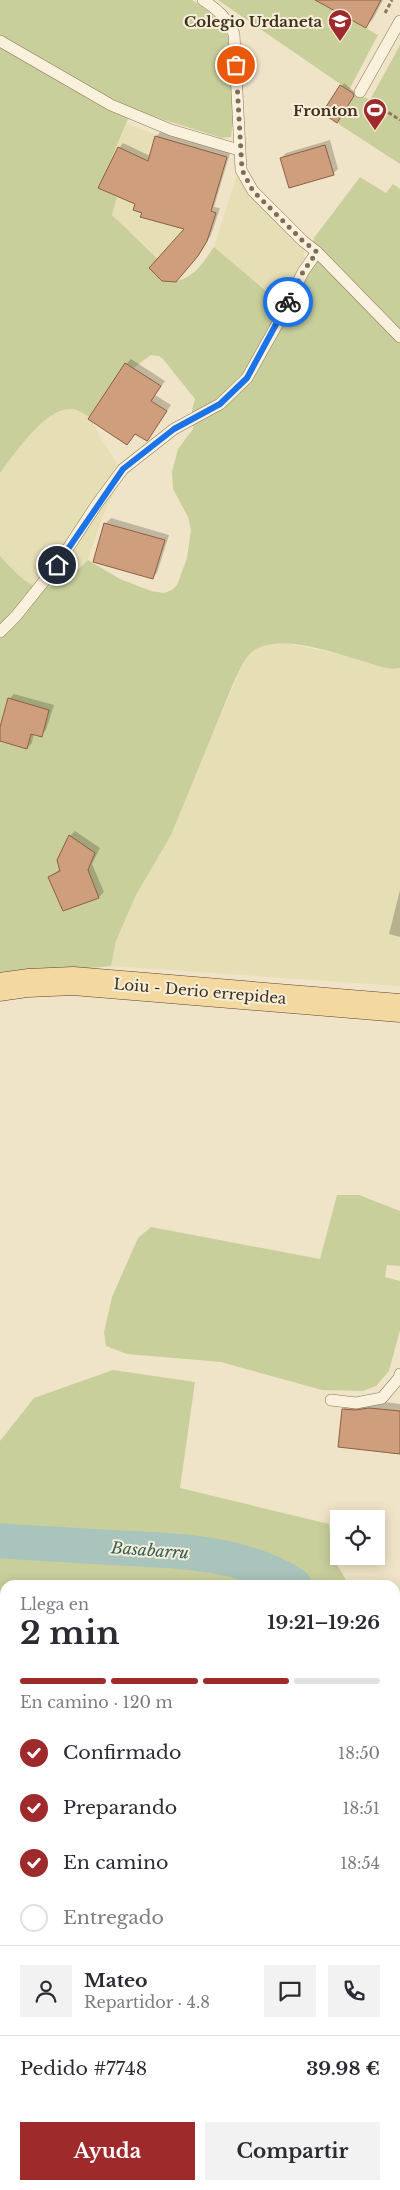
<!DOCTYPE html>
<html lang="es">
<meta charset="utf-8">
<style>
body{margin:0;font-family:"Libre Baskerville",serif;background:#f2f2f3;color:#2b2b33;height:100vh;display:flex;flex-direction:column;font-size:19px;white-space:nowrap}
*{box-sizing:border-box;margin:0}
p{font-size:16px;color:#7c7c81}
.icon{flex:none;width:28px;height:28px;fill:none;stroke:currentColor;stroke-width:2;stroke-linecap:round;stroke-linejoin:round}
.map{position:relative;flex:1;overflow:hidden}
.panel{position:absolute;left:0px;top:1580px;width:400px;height:610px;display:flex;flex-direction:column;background:#fff;border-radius:15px 15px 0 0;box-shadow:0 2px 12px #0003}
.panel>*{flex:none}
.buttons{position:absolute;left:330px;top:1510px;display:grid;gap:10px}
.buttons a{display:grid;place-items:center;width:55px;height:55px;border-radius:0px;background:#fff;box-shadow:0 2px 12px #0003;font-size:25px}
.pin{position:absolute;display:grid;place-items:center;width:42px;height:42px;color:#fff;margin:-21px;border:2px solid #fff;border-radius:50%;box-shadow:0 1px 5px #0007}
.courier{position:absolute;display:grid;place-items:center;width:50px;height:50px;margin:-25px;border:4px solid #1a73e8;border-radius:50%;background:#fff;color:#222;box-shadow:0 1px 6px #0007}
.overview em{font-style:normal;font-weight:700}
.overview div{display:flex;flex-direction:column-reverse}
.overview{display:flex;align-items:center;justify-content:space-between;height:85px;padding:0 20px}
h1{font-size:32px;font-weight:700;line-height:38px}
.bar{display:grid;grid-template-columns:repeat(4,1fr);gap:8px 5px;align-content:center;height:60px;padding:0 20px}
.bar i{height:6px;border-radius:4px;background:#e1e1e2}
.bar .active{background:#9e2a2b}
.bar p{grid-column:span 4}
.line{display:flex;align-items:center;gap:12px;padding:0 20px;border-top:1px solid #e1e1e2}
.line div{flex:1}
.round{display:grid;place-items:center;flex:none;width:52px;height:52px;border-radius:0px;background:#f2f2f3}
ol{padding:0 20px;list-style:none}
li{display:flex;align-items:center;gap:15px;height:55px}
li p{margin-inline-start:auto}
li .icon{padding:5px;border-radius:50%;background:#9e2a2b;color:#fff;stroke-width:4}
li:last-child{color:#7c7c81}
li i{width:28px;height:28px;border:2px solid #e1e1e2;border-radius:50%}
.cta{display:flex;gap:10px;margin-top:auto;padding:10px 20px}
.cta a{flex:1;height:58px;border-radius:0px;background:#9e2a2b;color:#fff;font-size:20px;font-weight:700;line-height:58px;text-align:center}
.cta a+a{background:#f2f2f3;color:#2b2b33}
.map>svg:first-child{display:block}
.farmland{fill:#e6deb5}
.green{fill:#c9cf9b}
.shadow{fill:#0003}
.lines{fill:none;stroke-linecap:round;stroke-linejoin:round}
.river{stroke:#a9c4bc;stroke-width:35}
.building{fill:#cf9f7d;stroke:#8d5f41}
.lane-casing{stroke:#8d765c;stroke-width:12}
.primary-casing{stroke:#5b4430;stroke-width:29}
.path{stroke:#8d765c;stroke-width:3;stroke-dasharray:4 2.5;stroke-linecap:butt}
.lane{stroke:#faf1dc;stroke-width:11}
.primary{stroke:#f3d9a0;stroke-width:28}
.done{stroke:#7c6e5b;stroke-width:5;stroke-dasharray:0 9}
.route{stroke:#1a73e8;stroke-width:6}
.labels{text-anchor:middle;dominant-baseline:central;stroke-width:4;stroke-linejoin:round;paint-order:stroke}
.poi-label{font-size:15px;font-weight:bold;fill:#3d2e20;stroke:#f7eed8;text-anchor:end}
.street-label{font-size:15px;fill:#3d2e20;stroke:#f7eed8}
.water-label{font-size:16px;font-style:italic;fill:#2f5d5a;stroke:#f7eed8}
</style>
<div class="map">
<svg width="400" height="2190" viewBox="0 0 400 2190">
<rect width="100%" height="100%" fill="#f0e4c8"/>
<!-- farmland -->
<g class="farmland">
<path d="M127,124L182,144L166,198L216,213L207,241L198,256L176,282L162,281L158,258L112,215L117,197L98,188Z"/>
<path d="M237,175L302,242L305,259L282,303L214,247Z"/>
<path d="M70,409L81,411L91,418L101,439L119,466L121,477L102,518L88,560L61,584L47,588H36L23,580L0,556V473L28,437L47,418L58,411Z"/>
<path d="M284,643L334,653L397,669L400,668V986L111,966L116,941L136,895L171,835L192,782L243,664L252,652L261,646L267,644Z"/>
</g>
<!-- green -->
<g class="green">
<path d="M0,0H192C208,11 222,20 229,39L233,121L231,137L222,138L139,112L128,119L99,188L117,197L112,215L158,259L162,281C191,284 199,268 214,247L290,311L309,272L314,238L360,177L386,193L393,184L400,189V668C388,671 374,664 363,661C334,653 277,631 252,652C243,660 238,674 233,684L171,835L136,895L116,941L111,966L0,977V556C37,596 46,600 88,560L120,579L151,591L164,593L172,590L177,585L187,558L191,530L188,517L173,489L172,472L178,449L193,429L192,410L195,399L163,359L159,356L151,355L128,372L91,418C85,414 78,409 70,409C44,409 15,454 0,473Z"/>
<path d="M218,0H315L378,35L349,90Z"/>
<path d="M400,45V164L337,123L355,95L369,99L371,98Z"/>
<path d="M337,1195H359L400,1211V1266L387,1265L385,1277L400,1281V1330L389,1371L376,1386L363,1391L322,1390L221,1362L127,1354L106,1346L104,1332L112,1297L138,1238L151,1227L320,1259Z"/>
<path d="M113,1370L195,1382L180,1488L329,1524L332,1556L349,1585H5V2185H395V1606L400,1608V2190H0V1441L34,1398Z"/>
</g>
<!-- shadow -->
<g class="shadow">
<path d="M318,0H383L373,19L366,26Z"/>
<path d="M344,83L356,93L339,119L323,112Z"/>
<path d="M160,132L230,153L214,207L220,208L211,235L202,250L180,276L186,229L143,212L136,204L119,148L123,143L150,156L156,137Z"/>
<path d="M330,140L338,169L333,174L281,158L286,153Z"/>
<path d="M131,359L165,381L155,395L171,405L147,439L136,433L127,443L126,364Z"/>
<path d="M111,518L169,535L157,573L152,578L94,561L106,523Z"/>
<path d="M14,694L54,705L46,730L41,735L34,733L32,743L27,748L0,740V732L9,699Z"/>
<path d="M75,831L100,848L92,864L104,892L99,897L63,910L50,877L60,869L70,836Z"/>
<path d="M400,890V937L389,934Z"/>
<path d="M377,1401L400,1404V1452L343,1409L351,1402Z"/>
</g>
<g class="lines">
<!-- river -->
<g class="river">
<path d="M0,1541C40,1543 81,1546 121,1548C181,1551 242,1552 294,1585"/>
<path d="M395,1622H400"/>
</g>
</g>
<!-- building -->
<g class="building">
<path d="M315,0H381L366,28Z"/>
<path d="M340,85L353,93L354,96L337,123L322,113Z"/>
<path d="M155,136L227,157L211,211L216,213L207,241L198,256L176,282L162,281L149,268L184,229L140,217L142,213L133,210L135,204L98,188L118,147L148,161Z"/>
<path d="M325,145L334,175L289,188L280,158Z"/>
<path d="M125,363L161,386L151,401L167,411L148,440L147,441L135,434L127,445L88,419Z"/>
<path d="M104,523L165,540L153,579L93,562Z"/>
<path d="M8,698L49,710L42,737L31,734L27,749L0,741V727Z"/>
<path d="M69,835L95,853L88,870L99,898L63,911L48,877L60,871L57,860Z"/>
<path d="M369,1408L400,1411V1454L338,1447L342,1409L355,1410Z"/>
</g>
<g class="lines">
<!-- lane casing -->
<g class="lane-casing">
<g id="lane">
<path d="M203,0C218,10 227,18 234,34L241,170L253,191L303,241L317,252L400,337"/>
<path d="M0,41L111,105L171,130L239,150"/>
<path d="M360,92L400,21"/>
<path d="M0,632L16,616L57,565L97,504L123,469L174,429L220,404L247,378L279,321L303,272L317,252"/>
<path d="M331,1400L356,1403L382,1398L399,1378L400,1374"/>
</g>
</g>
<!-- primary casing -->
<g class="primary-casing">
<path id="primary" d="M0,987L28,983L73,981L400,1008"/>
</g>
<!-- path -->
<g class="path">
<path d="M385,13L392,0"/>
<path d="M372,102L400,120"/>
</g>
<!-- lane -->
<use href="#lane" class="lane"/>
<!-- primary -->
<use href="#primary" class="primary"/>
</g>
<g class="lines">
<!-- done -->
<path class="done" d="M236,65L242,170L253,191L303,241L317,252L303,272L288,302"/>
<!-- route -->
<path class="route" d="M57,565L123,469L174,429L220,404L247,378L288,302"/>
</g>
<!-- icons -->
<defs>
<g id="school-pin" transform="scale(1.25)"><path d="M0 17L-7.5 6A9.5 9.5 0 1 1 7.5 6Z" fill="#9e2a2b" stroke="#f7eed8"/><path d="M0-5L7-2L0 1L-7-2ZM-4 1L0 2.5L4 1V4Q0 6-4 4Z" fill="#fff"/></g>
<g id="stadium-pin" transform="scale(1.25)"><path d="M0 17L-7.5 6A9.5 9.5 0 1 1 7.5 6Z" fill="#9e2a2b" stroke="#f7eed8"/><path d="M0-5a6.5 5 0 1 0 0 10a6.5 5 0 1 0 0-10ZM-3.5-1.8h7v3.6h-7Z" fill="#fff"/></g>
</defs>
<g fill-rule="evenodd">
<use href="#school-pin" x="340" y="21"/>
<use href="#stadium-pin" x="375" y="110"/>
</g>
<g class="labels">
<!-- poi labels -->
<g class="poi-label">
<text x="322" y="21">Colegio Urdaneta</text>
<text x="358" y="110">Fronton</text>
</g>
<!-- street labels -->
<g class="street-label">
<text transform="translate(200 991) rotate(5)">Loiu - Derio errepidea</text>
</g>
<!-- water labels -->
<g class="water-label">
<text transform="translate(150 1550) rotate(4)">Basabarru</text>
</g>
</g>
</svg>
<div class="buttons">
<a><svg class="icon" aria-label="locate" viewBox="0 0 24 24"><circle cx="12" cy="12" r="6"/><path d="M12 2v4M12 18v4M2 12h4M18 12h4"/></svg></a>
</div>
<div class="pin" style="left:236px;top:65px;background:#ea580c"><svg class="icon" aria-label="bag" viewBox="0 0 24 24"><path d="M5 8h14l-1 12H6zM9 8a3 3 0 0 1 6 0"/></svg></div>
<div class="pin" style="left:57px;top:565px;background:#1f2937"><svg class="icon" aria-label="home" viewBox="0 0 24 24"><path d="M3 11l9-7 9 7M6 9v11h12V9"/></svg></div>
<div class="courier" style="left:288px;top:302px"><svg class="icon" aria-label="bike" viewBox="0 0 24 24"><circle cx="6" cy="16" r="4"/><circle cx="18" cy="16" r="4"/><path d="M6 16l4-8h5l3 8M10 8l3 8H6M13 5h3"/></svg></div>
<section class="panel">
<div class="overview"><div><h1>2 min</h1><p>Llega en</p></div><em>19:21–19:26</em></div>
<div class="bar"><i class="active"></i><i class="active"></i><i class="active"></i><i></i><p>En camino · 120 m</p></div>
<ol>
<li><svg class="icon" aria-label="check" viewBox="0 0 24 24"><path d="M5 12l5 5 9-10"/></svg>Confirmado<p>18:50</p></li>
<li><svg class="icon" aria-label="check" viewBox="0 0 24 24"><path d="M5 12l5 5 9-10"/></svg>Preparando<p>18:51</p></li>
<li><svg class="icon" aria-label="check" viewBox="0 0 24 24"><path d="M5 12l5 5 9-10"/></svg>En camino<p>18:54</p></li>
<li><i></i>Entregado</li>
</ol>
<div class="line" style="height:90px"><a class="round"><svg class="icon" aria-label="person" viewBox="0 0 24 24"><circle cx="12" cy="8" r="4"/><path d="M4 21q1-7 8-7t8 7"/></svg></a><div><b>Mateo</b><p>Repartidor · 4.8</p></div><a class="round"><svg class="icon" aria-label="chat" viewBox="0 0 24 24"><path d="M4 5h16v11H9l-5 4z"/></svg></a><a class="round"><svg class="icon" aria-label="phone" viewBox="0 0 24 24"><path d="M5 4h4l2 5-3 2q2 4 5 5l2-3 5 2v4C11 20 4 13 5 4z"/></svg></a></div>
<div class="line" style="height:65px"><div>Pedido #7748</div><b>39.98 €</b></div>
<div class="cta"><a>Ayuda</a><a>Compartir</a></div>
</section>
</div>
